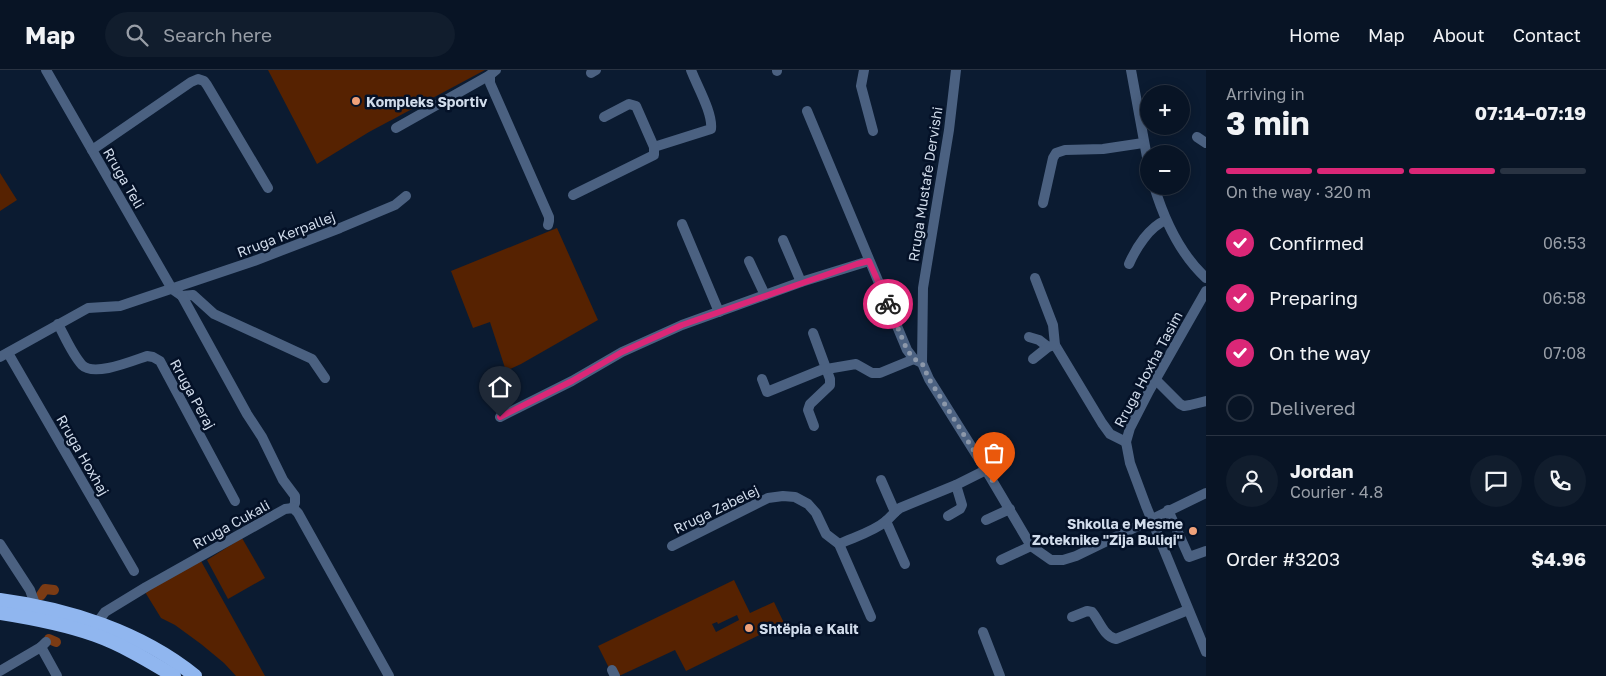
<!DOCTYPE html>
<meta charset="utf-8">
<style>
body{margin:0;font-family:"Golos Text",sans-serif;background:#111d2d;color:#f1f3f6;height:100vh;display:flex;flex-direction:column;font-size:19px;white-space:nowrap}
*{box-sizing:border-box;margin:0}
p{font-size:16px;color:#989ea7}
.icon{flex:none;width:28px;height:28px;fill:none;stroke:currentColor;stroke-width:2;stroke-linecap:round;stroke-linejoin:round}
.map{position:relative;flex:1;overflow:hidden}
.drawer{display:flex;flex-direction:column;background:#081425;width:400px}
.drawer>*{flex:none}
.fabs{position:absolute;left:1140px;top:15px;display:grid;gap:10px}
.fabs a{display:grid;place-items:center;width:50px;height:50px;border-radius:50%;background:#081425;box-shadow:0 2px 12px #0003,0 0 0 1px #293342;font-size:25px}
.pin{position:absolute;display:grid;place-items:center;width:42px;height:42px;color:#fff;margin:-51px -21px;border-radius:50% 50% 50% 0;rotate:-45deg;box-shadow:0 0 5px #0007}
.pin .icon{rotate:45deg}
.courier{position:absolute;display:grid;place-items:center;width:50px;height:50px;margin:-25px;border:4px solid #db2777;border-radius:50%;background:#fff;color:#222;box-shadow:0 1px 6px #0007}
.head em{font-style:normal;font-weight:700}
.head div{display:flex;flex-direction:column-reverse}
.head{display:flex;align-items:center;justify-content:space-between;height:85px;padding:0 20px}
h1{font-size:32px;font-weight:700;line-height:38px}
.bar{display:grid;grid-template-columns:repeat(4,1fr);gap:8px 5px;align-content:center;height:60px;padding:0 20px}
.bar i{height:6px;border-radius:4px;background:#293342}
.bar .selected{background:#db2777}
.bar p{grid-column:span 4}
.line{display:flex;align-items:center;gap:12px;padding:0 20px;border-top:1px solid #293342}
.line div{flex:1}
.round{display:grid;place-items:center;flex:none;width:52px;height:52px;border-radius:26px;background:#111d2d}
ol{padding:0 20px;list-style:none}
li{display:flex;align-items:center;gap:15px;height:55px}
li p{margin-inline-start:auto}
li .icon{padding:5px;border-radius:50%;background:#db2777;color:#fff;stroke-width:4}
li:last-child{color:#989ea7}
li i{width:28px;height:28px;border:2px solid #293342;border-radius:50%}
header{display:flex;align-items:center;gap:30px;box-sizing:border-box;height:70px;padding:0 25px;background:#081425;border-bottom:1px solid #293342}
header strong{font-size:24px}
nav{display:flex;gap:28px;margin-inline-start:auto;font-size:18px}
.search{width:350px;height:45px;background:#111d2d;display:flex;align-items:center;gap:12px;box-sizing:border-box;padding:0 18px;border-radius:28px;color:#989ea7;font-size:19px}
main{display:flex;flex:1;min-height:0}
.map>svg:first-child{display:block}
.green{fill:#562201;fill-rule:evenodd}
.lines{fill:none;stroke-linecap:round;stroke-linejoin:round}
.canal{stroke:#7b3b14;stroke-width:10}
.minor{stroke:#4b6181;stroke-width:10}
.trunk{stroke:#90b6ef;stroke-width:14}
.done{stroke:#8c98aa;stroke-width:5;stroke-dasharray:0 9}
.route{stroke:#db2777;stroke-width:6}
.poi-dot{fill:#f0a27a;stroke:#041127;stroke-width:2}
.labels{text-anchor:middle;dominant-baseline:central;stroke-width:5;stroke-linejoin:round;paint-order:stroke}
.poi-label{font-size:14px;font-weight:bold;fill:#d1dceb;stroke:#041127;text-anchor:start}
.street-label{font-size:14px;fill:#d1dceb;stroke:#041127}
</style>
<header>
<strong>Map</strong>
<div class="search"><svg class="icon" aria-label="search" viewBox="0 0 24 24"><circle cx="10" cy="10" r="6"/><path d="M15 15l6 6"/></svg>Search here</div>
<nav><a>Home</a><a>Map</a><a>About</a><a>Contact</a></nav>
</header>
<main>
<div class="map">
<svg width="1206" height="606" viewBox="0 0 1206 606">
<rect width="100%" height="100%" fill="#0b1b31"/>
<!-- green -->
<g class="green">
<path d="M268,0H485L369,62L317,94Z"/>
<path d="M0,103L17,130L0,141Z"/>
<path d="M557,158L598,250L521,294L506,301L490,252L473,258L451,201Z"/>
<path d="M242,468L265,508L228,529L207,490Z"/>
<path d="M201,491L265,606H236L224,593L201,574L175,555L161,548L145,522Z"/>
<path d="M734,510L750,543L774,532L784,553L686,601L675,580L619,606L609,598L598,576ZM737,545L739,550L716,562L712,554L717,552L718,554Z"/>
</g>
<g class="lines">
<!-- canal -->
<g class="canal">
<path d="M41,525L45,519L54,520"/>
<path d="M49,569L56,572"/>
</g>
<!-- minor -->
<g class="minor">
<path d="M46,0L172,219L182,226L193,225L214,244L312,289L325,308"/>
<path d="M777,0V1"/>
<path d="M864,0L861,16L873,61"/>
<path d="M1131,0L1149,98"/>
<path d="M591,3L596,0"/>
<path d="M490,5V13L549,147V151L548,155"/>
<path d="M807,41L907,280L914,289L922,293L929,309L986,400L1031,476L1051,490H1063L1076,486L1206,423"/>
<path d="M396,58L490,5L496,0"/>
<path d="M1197,67L1206,73"/>
<path d="M654,77L711,59C713,43 697,16 691,0"/>
<path d="M92,80L191,12L198,9L204,11L207,15L268,118"/>
<path d="M1154,116C1164,149 1180,184 1206,208"/>
<path d="M573,125L654,85V77L636,36L629,34L604,47"/>
<path d="M1043,133L1053,88L1056,83L1065,80L1103,79L1143,73"/>
<path d="M682,154L719,242"/>
<path d="M783,170L801,212"/>
<path d="M749,191L765,225"/>
<path d="M1129,194C1136,178 1149,157 1166,150"/>
<path d="M1035,208L1053,255L1055,275L1102,353L1110,364L1126,372"/>
<path d="M1206,221L1149,321L1130,358L1126,372L1130,393L1146,436L1206,582"/>
<path d="M182,226L247,344L262,367L283,410L295,426V433L293,438"/>
<path d="M58,254C65,267 72,284 82,295C94,307 132,291 147,286L153,287L160,291L235,431"/>
<path d="M813,263L830,309V315L810,334L808,340L814,356"/>
<path d="M1029,267L1039,270L1048,277"/>
<path d="M8,283L134,501"/>
<path d="M0,287L88,238L120,236L254,191L340,158L395,135L406,126"/>
<path d="M1033,289L1048,277L1055,275"/>
<path d="M922,293L923,218L949,60L956,0"/>
<path d="M762,309L767,322L821,300L856,294L872,303H880L914,289"/>
<path d="M1156,310L1180,334L1184,336L1190,335L1206,331"/>
<path d="M500,347L572,311L622,282L682,255L801,212L869,191"/>
<path d="M881,410L895,442"/>
<path d="M1168,440L1189,487L1206,481"/>
<path d="M948,446L960,439L962,435L956,415"/>
<path d="M986,450L1010,439"/>
<path d="M886,451L905,494"/>
<path d="M0,474L30,520L35,534"/>
<path d="M839,474C854,467 873,462 886,451C891,447 894,442 900,438L956,415L986,400"/>
<path d="M672,476L768,428L783,426L795,427L808,434L816,443L826,464L839,474L871,547"/>
<path d="M1001,490L1031,476"/>
<path d="M1072,547L1087,541L1092,542C1099,550 1104,567 1116,569L1188,540"/>
<path d="M97,553L105,542L146,517L285,439L293,438L298,443L389,606"/>
<path d="M983,562L1000,606"/>
<path d="M41,577L57,606"/>
<path d="M612,600L615,606"/>
<path d="M0,601L41,577L46,572"/>
</g>
<!-- trunk -->
<g class="trunk">
<path d="M0,530C68,539 141,562 195,606"/>
<path d="M0,543C32,548 64,554 95,565C123,575 149,591 174,606"/>
</g>
</g>
<g class="lines">
<!-- done -->
<path class="done" d="M888,234L907,280L914,289L922,293L929,309L994,413"/>
<!-- route -->
<path class="route" d="M500,347L572,311L622,282L682,255L857,194L869,191L888,234"/>
</g>
<!-- markers -->
<g class="poi-dot">
<circle cx="356" cy="31" r="5"/>
<circle cx="1193" cy="461" r="5"/>
<circle cx="749" cy="558" r="5"/>
</g>
<g class="labels">
<!-- poi labels -->
<g class="poi-label">
<text x="366" y="31">Kompleks Sportiv</text>
<text x="1183" y="453" text-anchor="end">Shkolla e Mesme<tspan x="1183" dy="16">Zoteknike "Zija Buliqi"</tspan></text>
<text x="759" y="558">Shtëpia e Kalit</text>
</g>
<!-- street labels -->
<g class="street-label">
<text transform="translate(124 108) rotate(60)">Rruga Teli</text>
<text transform="translate(925 114) rotate(-81)">Rruga Mustafe Dervishi</text>
<text transform="translate(286 164) rotate(-21)">Rruga Kerpallej</text>
<text transform="translate(1148 299) rotate(-62)">Rruga Hoxha Tasim</text>
<text transform="translate(193 324) rotate(61)">Rruga Peraj</text>
<text transform="translate(83 385) rotate(60)">Rruga Hoxhaj</text>
<text transform="translate(716 439) rotate(-26)">Rruga Zabelej</text>
<text transform="translate(231 454) rotate(-29)">Rruga Cukali</text>
</g>
</g>
</svg>
<div class="fabs">
<a>+</a>
<a>−</a>
</div>
<div class="pin" style="left:994px;top:413px;background:#ea580c"><svg class="icon" aria-label="bag" viewBox="0 0 24 24"><path d="M5 8h14l-1 12H6zM9 8a3 3 0 0 1 6 0"/></svg></div>
<div class="pin" style="left:500px;top:347px;background:#1f2937"><svg class="icon" aria-label="home" viewBox="0 0 24 24"><path d="M3 11l9-7 9 7M6 9v11h12V9"/></svg></div>
<div class="courier" style="left:888px;top:234px"><svg class="icon" aria-label="bike" viewBox="0 0 24 24"><circle cx="6" cy="16" r="4"/><circle cx="18" cy="16" r="4"/><path d="M6 16l4-8h5l3 8M10 8l3 8H6M13 5h3"/></svg></div>
</div>
<section class="drawer">
<div class="head"><div><h1>3 min</h1><p>Arriving in</p></div><em>07:14–07:19</em></div>
<div class="bar"><i class="selected"></i><i class="selected"></i><i class="selected"></i><i></i><p>On the way · 320 m</p></div>
<ol>
<li><svg class="icon" aria-label="check" viewBox="0 0 24 24"><path d="M5 12l5 5 9-10"/></svg>Confirmed<p>06:53</p></li>
<li><svg class="icon" aria-label="check" viewBox="0 0 24 24"><path d="M5 12l5 5 9-10"/></svg>Preparing<p>06:58</p></li>
<li><svg class="icon" aria-label="check" viewBox="0 0 24 24"><path d="M5 12l5 5 9-10"/></svg>On the way<p>07:08</p></li>
<li><i></i>Delivered</li>
</ol>
<div class="line" style="height:90px"><a class="round"><svg class="icon" aria-label="person" viewBox="0 0 24 24"><circle cx="12" cy="8" r="4"/><path d="M4 21q1-7 8-7t8 7"/></svg></a><div><b>Jordan</b><p>Courier · 4.8</p></div><a class="round"><svg class="icon" aria-label="chat" viewBox="0 0 24 24"><path d="M4 5h16v11H9l-5 4z"/></svg></a><a class="round"><svg class="icon" aria-label="phone" viewBox="0 0 24 24"><path d="M5 4h4l2 5-3 2q2 4 5 5l2-3 5 2v4C11 20 4 13 5 4z"/></svg></a></div>
<div class="line" style="height:65px"><div>Order #3203</div><b>$4.96</b></div>
</section>
</main>
